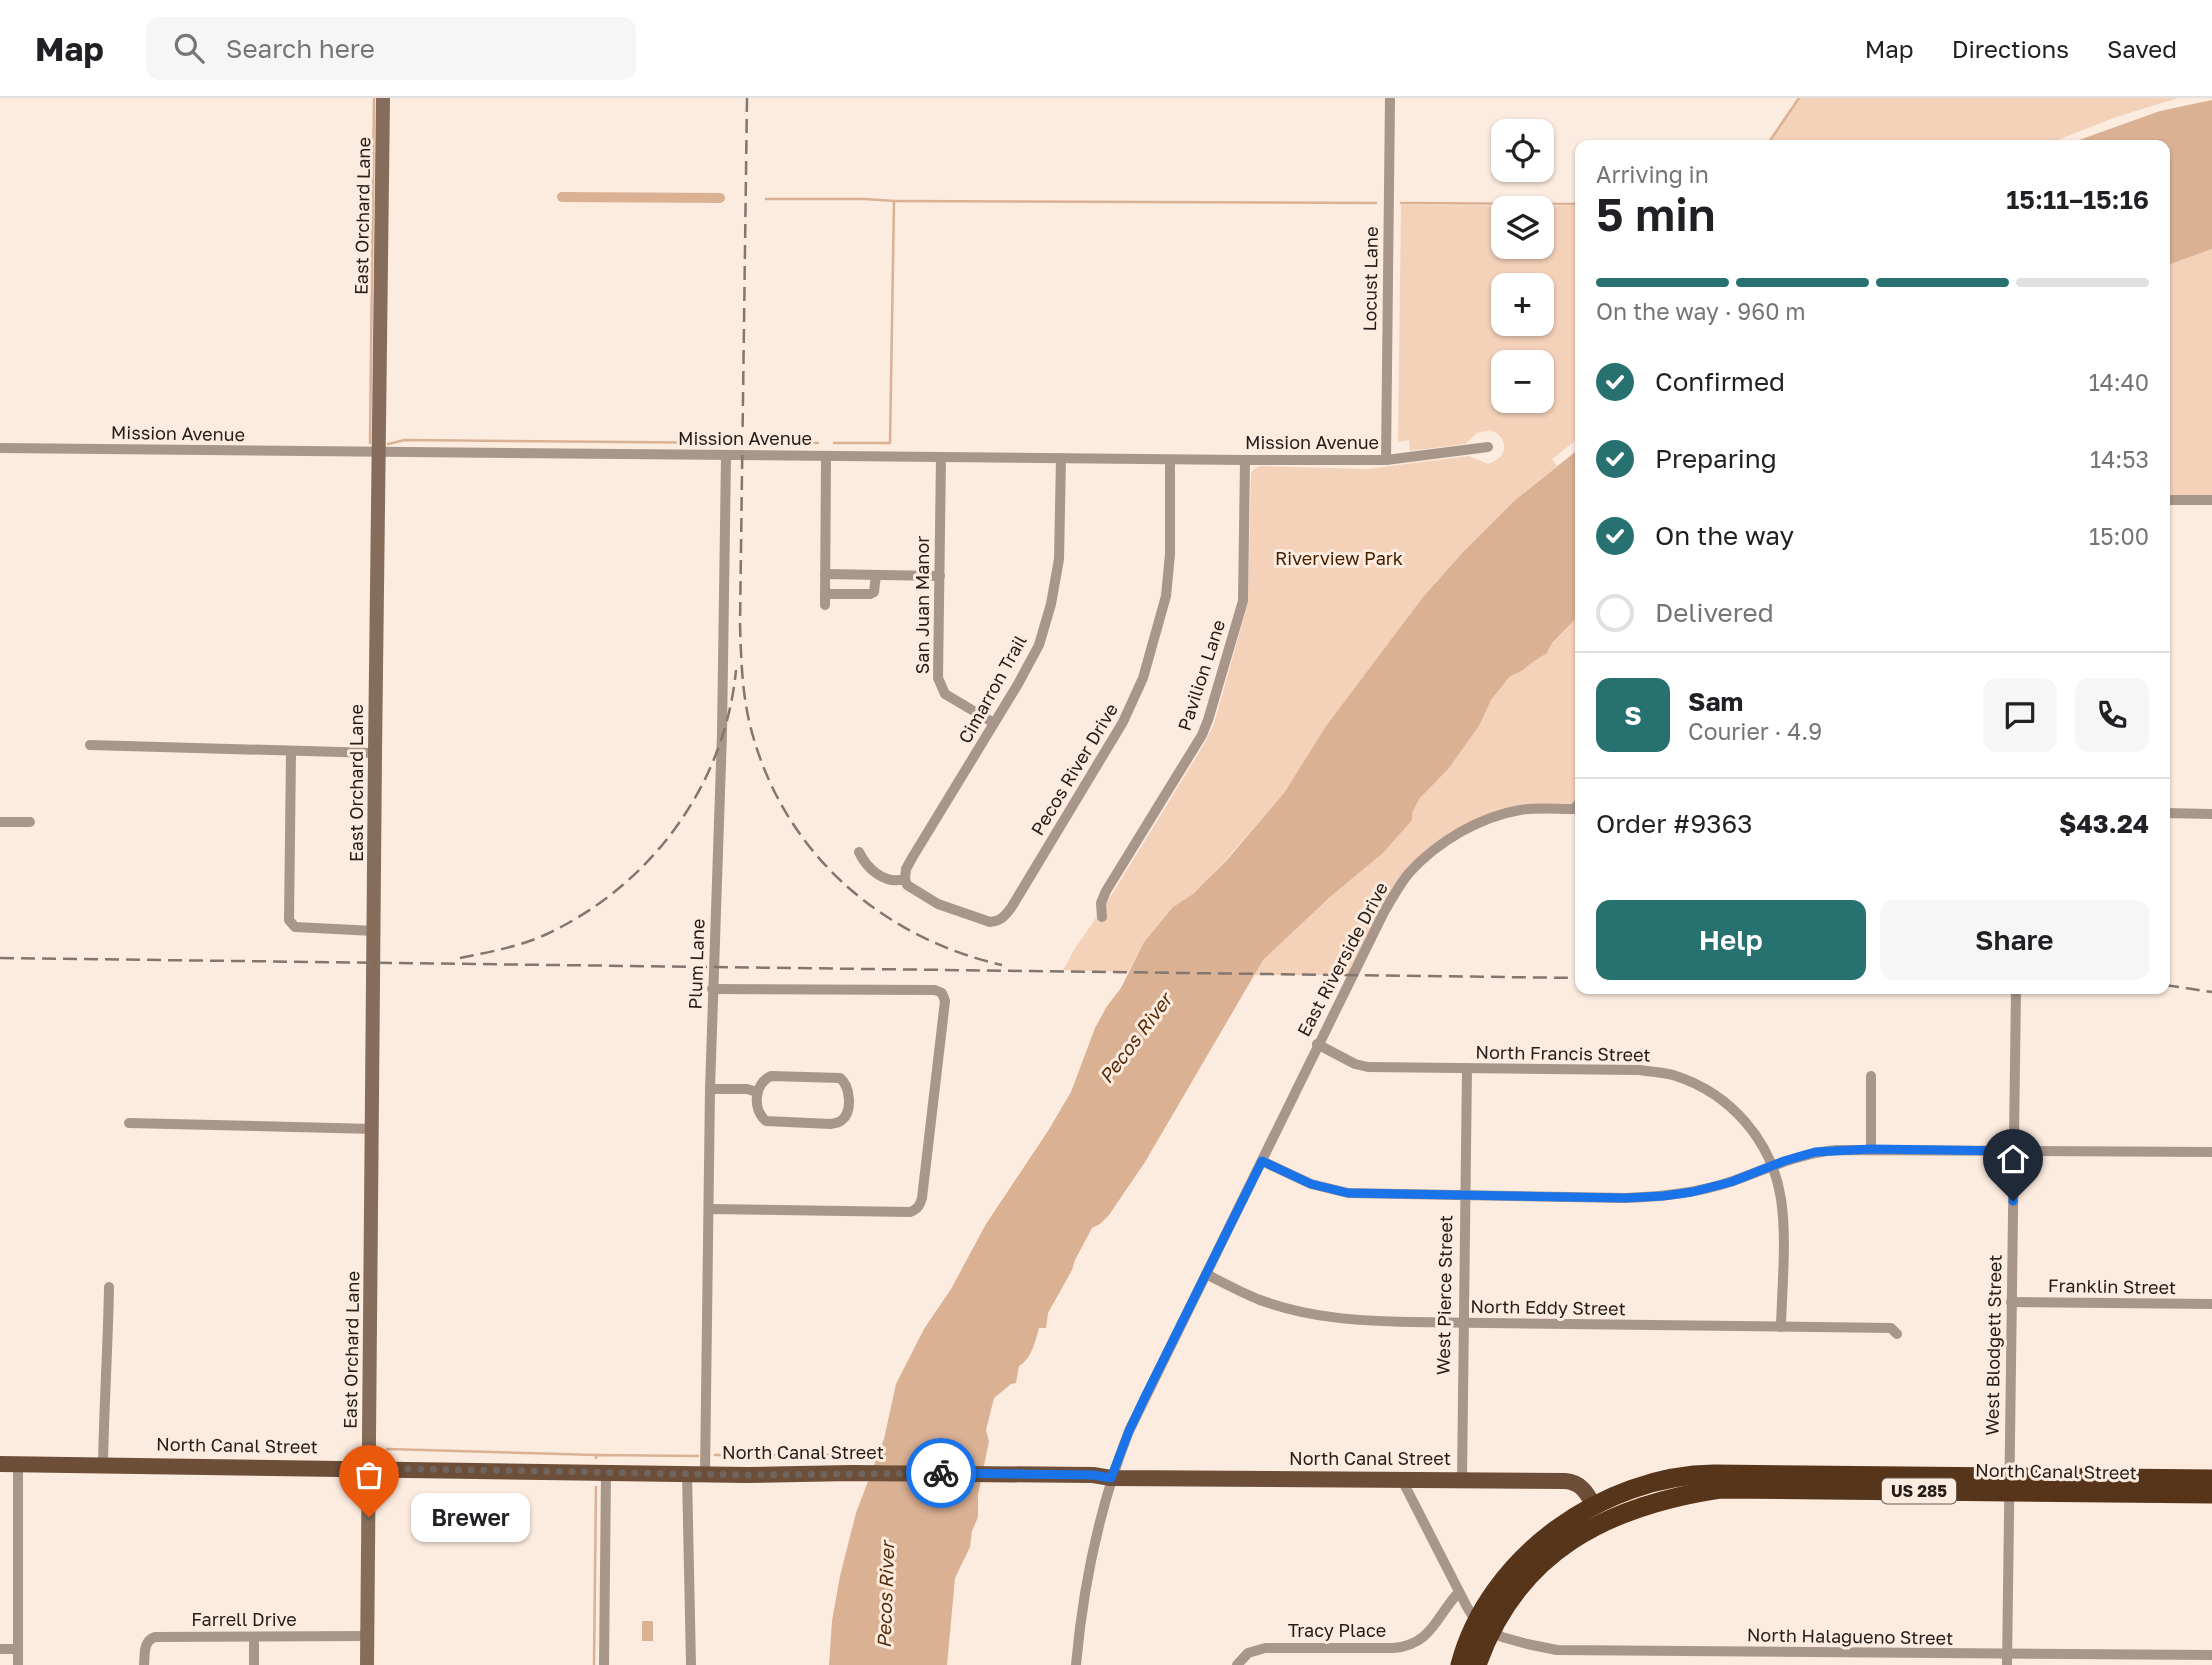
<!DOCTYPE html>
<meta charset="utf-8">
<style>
body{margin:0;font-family:"Golos Text",sans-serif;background:#f6f6f6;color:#202124;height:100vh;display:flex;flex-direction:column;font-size:26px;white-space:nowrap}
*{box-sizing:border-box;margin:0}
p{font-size:23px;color:#757577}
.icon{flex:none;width:38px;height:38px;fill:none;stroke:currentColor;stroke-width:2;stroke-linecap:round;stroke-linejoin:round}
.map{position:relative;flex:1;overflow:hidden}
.details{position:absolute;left:1575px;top:42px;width:595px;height:854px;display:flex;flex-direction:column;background:#fff;border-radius:14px;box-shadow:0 2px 5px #0004}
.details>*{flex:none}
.tools{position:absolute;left:1491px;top:21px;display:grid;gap:14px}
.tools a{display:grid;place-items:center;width:63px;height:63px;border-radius:14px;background:#fff;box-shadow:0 2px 5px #0004;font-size:35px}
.pin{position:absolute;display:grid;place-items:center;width:60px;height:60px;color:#fff;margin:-72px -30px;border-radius:50% 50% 50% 0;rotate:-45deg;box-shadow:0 0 7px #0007}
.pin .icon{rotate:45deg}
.courier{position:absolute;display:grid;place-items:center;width:70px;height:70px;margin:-35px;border:5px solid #1a73e8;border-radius:50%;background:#fff;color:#222;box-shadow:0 2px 9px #0007}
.bubble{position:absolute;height:49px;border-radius:14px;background:#fff;box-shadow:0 2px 5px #0004;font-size:23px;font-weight:600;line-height:49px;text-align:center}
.headline em{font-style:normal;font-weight:600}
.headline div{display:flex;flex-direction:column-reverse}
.headline{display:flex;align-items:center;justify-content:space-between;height:119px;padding:0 21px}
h1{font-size:46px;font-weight:600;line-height:52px}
.bar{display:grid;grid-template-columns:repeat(4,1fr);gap:10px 7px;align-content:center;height:84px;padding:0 21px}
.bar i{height:9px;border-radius:5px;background:#e0e0e0}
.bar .on{background:#277170}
.bar p{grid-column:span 4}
.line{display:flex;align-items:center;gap:18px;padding:0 21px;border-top:2px solid #e0e0e0}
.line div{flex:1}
.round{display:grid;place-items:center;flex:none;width:74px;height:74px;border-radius:14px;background:#f6f6f6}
ol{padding:0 21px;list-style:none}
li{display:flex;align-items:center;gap:21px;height:77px}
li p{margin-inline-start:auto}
li .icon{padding:7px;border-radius:50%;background:#277170;color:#fff;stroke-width:4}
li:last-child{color:#757577}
li i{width:38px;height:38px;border:4px solid #e0e0e0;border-radius:50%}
.button{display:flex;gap:14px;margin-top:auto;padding:14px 21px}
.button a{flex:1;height:80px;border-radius:14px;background:#277170;color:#fff;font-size:28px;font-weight:600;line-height:80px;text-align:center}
.button a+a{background:#f6f6f6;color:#202124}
header{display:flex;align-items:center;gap:42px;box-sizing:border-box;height:98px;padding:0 35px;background:#fff;border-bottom:2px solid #e0e0e0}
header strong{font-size:33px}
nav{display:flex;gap:38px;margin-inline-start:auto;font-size:24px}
.search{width:490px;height:63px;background:#f6f6f6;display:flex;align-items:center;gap:18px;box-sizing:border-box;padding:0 24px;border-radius:14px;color:#757577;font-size:26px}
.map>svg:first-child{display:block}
.green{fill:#f4d1b9;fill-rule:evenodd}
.water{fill:#dbb194}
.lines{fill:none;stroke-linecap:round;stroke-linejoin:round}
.stream{stroke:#dbb194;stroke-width:2.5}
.canal{stroke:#dbb194;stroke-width:10}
.street{stroke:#a9968a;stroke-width:10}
.secondary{stroke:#866c5a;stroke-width:14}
.primary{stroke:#6d4e38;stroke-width:16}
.highway{stroke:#57351b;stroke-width:19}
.rail{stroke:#82766e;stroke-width:2.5;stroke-dasharray:14 7;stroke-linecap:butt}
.done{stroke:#70655e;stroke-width:7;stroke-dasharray:0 12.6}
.route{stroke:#1a73e8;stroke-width:9}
.labels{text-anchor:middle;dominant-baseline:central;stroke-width:6;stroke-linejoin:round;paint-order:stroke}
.shield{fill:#fcebdf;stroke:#665b54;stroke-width:2}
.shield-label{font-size:16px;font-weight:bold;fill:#251d18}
.street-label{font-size:18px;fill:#251d18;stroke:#fcebdf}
.park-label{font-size:18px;fill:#472000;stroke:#fcebdf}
.water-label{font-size:19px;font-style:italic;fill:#562d0b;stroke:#fcebdf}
</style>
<header>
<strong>Map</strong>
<div class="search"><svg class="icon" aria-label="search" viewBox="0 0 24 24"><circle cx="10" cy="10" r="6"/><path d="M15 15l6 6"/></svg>Search here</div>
<nav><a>Map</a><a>Directions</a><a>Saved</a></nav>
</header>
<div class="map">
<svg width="2212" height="1567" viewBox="0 0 2212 1567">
<rect width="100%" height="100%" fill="#fcebdf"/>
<!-- green -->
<g class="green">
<path d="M1800,0H2178L2116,19L2045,47H1768Z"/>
<path d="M1401,107L1580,108V339L1552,361L1557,368L1514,403L1464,453L1423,499L1326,628L1284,695L1208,782L1193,796L1173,809L1144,844L1128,874L1063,872L1074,852L1111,798L1203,648L1214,626L1248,505L1251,375L1255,370L1260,368L1367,371L1469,358L1488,366C1509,360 1510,339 1490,332L1477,335L1465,346L1410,353L1409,342L1398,344ZM1503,110H1542V149H1503ZM1503,187H1542V226H1503ZM1503,264H1542V303H1503Z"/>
<path d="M2212,151V402H2165V168Z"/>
<path d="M1580,516V704L1574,711L1537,710L1487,722L1418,766L1352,877H1253L1263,862L1330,799L1383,755L1412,715L1420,700L1449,670L1479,628L1491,602L1510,577L1522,573L1530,566L1547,555L1552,545Z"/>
</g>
<!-- water -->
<g class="water">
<path d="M2212,2V151L2165,168V47H2065L2160,13Z"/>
<path d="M1580,350V516L1552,545L1547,555L1530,566L1522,573L1510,578L1491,602L1479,628L1449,670L1420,700L1412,715V722L1383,755L1330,799L1263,862L1145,1064L1109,1117L1100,1126L1092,1130L1075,1162L1072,1172L1048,1215L1046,1230H1039C1035,1244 1032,1260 1019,1268L1016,1285L1011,1286L994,1300L986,1332L989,1343L978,1397V1419L972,1433L970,1449L955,1480L947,1567H829L832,1523L840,1478L856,1415L884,1341L896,1286L924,1231L951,1191L986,1126L1048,1033L1071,994L1095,930L1107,908L1121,890L1144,844L1173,809L1193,796L1226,763L1284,695L1326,628L1423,499L1464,453L1514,403Z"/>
<rect x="642" y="1523" width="11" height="20"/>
</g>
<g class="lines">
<!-- stream -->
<g class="stream">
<path d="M1767,47L1799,0"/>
<path d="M766,101H865L894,103L890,345H834"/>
<path d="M894,103L1376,105"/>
<path d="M1401,105L1580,106"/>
<path d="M370,345L374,0"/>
<path d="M750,345H818"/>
<path d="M388,346L405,342L738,345"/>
<path d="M387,1351L596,1357"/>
<path d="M715,1357H845"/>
<path d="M596,1360V1357L698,1358"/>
<path d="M594,1567L596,1389"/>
</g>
<!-- canal -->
<path class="canal" d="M562,99L720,100"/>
<!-- street -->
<g class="street">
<path d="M0,350L1245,362H1386L1488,349"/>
<path d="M941,359L938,580L945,596L994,625"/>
<path d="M1386,362L1390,0"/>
<path d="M2165,402H2212"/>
<path d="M825,476L940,478"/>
<path d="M825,496H870L874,494L876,477"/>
<path d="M825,507L826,358"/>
<path d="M90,647L375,655"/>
<path d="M291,654L289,822L295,829L374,833"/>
<path d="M2165,715L2212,716"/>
<path d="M0,724H30"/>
<path d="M859,754C867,771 885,787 905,781"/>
<path d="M905,781L907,787L938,806L990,824C1001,823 1004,819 1011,810L1123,624L1143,580L1166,498L1170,456V362"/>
<path d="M905,781L906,771L912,760L1018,586L1039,547L1051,506L1059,461L1061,360"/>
<path d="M1102,819L1101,805L1106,793L1202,637L1208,622L1243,503L1245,362"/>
<path d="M1317,946L1355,966L1368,969L1639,972C1651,974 1664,974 1676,978C1731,996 1772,1043 1781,1101C1787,1140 1782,1189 1781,1229"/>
<path d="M771,978L840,980C850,988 853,1013 842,1022C839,1025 835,1025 831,1026L766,1023C752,1011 754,986 771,978Z"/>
<path d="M1871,978V1051"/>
<path d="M710,991H747L757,994"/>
<path d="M129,1025L373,1031"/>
<path d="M1262,1063L1311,1086L1348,1095L1625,1100C1662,1099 1698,1095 1733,1083C1769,1070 1797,1056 1836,1052L2212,1054"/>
<path d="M709,1111L910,1114C918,1111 920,1107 922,1100L945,903L942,895L935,892L712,891"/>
<path d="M1206,1176C1224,1185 1242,1195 1260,1202C1309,1220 1359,1223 1411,1224L1891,1230L1897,1236"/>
<path d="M2011,1204L2212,1206"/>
<path d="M103,1367C104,1307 108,1248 109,1189"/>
<path d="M687,1376L691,1567"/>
<path d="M705,1376L710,991L722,635L726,358"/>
<path d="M1402,1382L1467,1509L1476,1523L1502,1539L1527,1546L1557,1552L2212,1557"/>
<path d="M1462,1382L1467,970"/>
<path d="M0,1551H18"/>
<path d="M18,1567V1366"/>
<path d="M144,1567C145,1556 143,1543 155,1539L367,1538"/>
<path d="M254,1567V1539"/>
<path d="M604,1567L606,1375"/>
<path d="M1076,1567C1083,1488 1100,1407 1129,1333L1383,816C1391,802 1399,787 1409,775C1437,744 1479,719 1520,712C1538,709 1556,711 1574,711L1580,704"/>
<path d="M1237,1567L1248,1555L1265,1550H1393C1432,1547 1436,1518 1459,1494"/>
<path d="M2007,1567L2016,891"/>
</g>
<!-- secondary -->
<path class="secondary" d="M367,1567L375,655L383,0"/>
<!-- primary -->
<path class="primary" d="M0,1366L747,1377L851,1375L1093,1377L1111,1380L1565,1383C1581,1384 1587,1395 1594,1408"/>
<!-- highway -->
<g class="highway">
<path d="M1460,1567C1488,1459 1604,1377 1714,1376L2212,1381"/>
<path d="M1477,1567C1517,1453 1607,1408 1720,1391L2212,1396"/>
</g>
<!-- rail -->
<g class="rail">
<path d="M747,0L740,526C741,560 742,594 750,627C781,752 879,839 1002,867"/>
<path d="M0,860L1580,880"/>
<path d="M460,860C489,854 519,849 547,836C651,787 725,687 736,572"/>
<path d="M2165,887L2212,894"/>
</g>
</g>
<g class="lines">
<!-- done -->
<path class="done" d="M369,1419V1370L747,1377L941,1375"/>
<!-- route -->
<path class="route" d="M941,1375L1093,1377L1111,1380L1129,1333L1145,1299L1262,1063L1311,1086L1348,1095L1625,1100L1663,1098L1692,1094L1731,1084L1784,1063L1815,1054L1871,1051L2013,1053V1103"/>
</g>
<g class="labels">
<!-- shield labels -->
<rect class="shield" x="1882" y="1380.5" width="74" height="25" rx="5"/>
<g class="shield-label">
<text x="1919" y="1393">US 285</text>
</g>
<!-- street labels -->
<g class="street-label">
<text transform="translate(362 118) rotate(-89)">East Orchard Lane</text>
<text transform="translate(1370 181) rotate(-89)">Locust Lane</text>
<text transform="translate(178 335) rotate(1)">Mission Avenue</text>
<text x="745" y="340">Mission Avenue</text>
<text x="1312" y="344">Mission Avenue</text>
<text transform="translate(922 507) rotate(-90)">San Juan Manor</text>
<text transform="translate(1201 577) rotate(-72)">Pavilion Lane</text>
<text transform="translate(992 591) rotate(-61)">Cimarron Trail</text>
<text transform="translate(1074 671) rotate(-59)">Pecos River Drive</text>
<text transform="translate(356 685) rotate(-90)">East Orchard Lane</text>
<text transform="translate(1342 861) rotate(-62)">East Riverside Drive</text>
<text transform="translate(696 866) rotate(-88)">Plum Lane</text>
<text transform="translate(1563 955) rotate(1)">North Francis Street</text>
<text transform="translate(2112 1188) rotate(1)">Franklin Street</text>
<text transform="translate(1444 1197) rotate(-89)">West Pierce Street</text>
<text transform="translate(1548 1209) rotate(1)">North Eddy Street</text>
<text transform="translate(1993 1247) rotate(-89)">West Blodgett Street</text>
<text transform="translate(351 1252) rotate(-89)">East Orchard Lane</text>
<text transform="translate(237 1347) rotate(1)">North Canal Street</text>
<text x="803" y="1354">North Canal Street</text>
<text x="1370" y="1360">North Canal Street</text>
<text transform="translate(2056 1373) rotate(1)">North Canal Street</text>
<text x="244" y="1521">Farrell Drive</text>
<text x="1337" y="1532">Tracy Place</text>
<text transform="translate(1850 1538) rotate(1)">North Halagueno Street</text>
</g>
<!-- park labels -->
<g class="park-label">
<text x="1339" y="460">Riverview Park</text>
</g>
<!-- water labels -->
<g class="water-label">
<text transform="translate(1135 940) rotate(-53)">Pecos River</text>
<text transform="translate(885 1497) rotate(-88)">Pecos River</text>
</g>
</g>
</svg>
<div class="tools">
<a><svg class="icon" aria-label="locate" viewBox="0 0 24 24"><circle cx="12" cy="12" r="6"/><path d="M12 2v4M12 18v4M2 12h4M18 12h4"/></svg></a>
<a><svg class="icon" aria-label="layers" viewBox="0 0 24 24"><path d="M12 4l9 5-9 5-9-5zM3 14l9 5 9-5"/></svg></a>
<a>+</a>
<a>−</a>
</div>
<div class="pin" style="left:369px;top:1419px;background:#ea580c"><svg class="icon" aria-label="bag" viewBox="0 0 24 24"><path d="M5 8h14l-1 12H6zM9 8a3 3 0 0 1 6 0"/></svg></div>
<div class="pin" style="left:2013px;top:1103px;background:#1f2937"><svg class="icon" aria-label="home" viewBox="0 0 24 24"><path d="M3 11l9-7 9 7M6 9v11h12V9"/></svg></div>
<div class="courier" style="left:941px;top:1375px"><svg class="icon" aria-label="bike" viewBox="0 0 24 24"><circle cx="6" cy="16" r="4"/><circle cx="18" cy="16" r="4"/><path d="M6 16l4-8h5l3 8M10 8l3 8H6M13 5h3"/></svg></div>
<div class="bubble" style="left:411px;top:1395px;width:119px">Brewer</div>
<section class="details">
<div class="headline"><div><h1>5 min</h1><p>Arriving in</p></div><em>15:11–15:16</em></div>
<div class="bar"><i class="on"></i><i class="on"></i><i class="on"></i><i></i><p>On the way · 960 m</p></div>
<ol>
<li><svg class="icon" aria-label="check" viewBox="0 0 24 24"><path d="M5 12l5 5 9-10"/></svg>Confirmed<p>14:40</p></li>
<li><svg class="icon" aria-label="check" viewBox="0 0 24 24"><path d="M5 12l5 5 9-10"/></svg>Preparing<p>14:53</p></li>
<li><svg class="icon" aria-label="check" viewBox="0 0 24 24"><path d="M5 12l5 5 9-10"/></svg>On the way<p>15:00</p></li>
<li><i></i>Delivered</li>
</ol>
<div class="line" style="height:126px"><b class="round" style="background:#277170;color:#fff">S</b><div><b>Sam</b><p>Courier · 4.9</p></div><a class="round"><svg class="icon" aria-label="chat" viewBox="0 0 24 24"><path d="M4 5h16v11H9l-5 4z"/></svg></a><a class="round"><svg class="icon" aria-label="phone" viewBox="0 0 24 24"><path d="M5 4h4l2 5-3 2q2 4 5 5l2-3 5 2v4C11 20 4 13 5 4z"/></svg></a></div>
<div class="line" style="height:91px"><div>Order #9363</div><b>$43.24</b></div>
<div class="button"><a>Help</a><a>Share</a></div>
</section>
</div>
